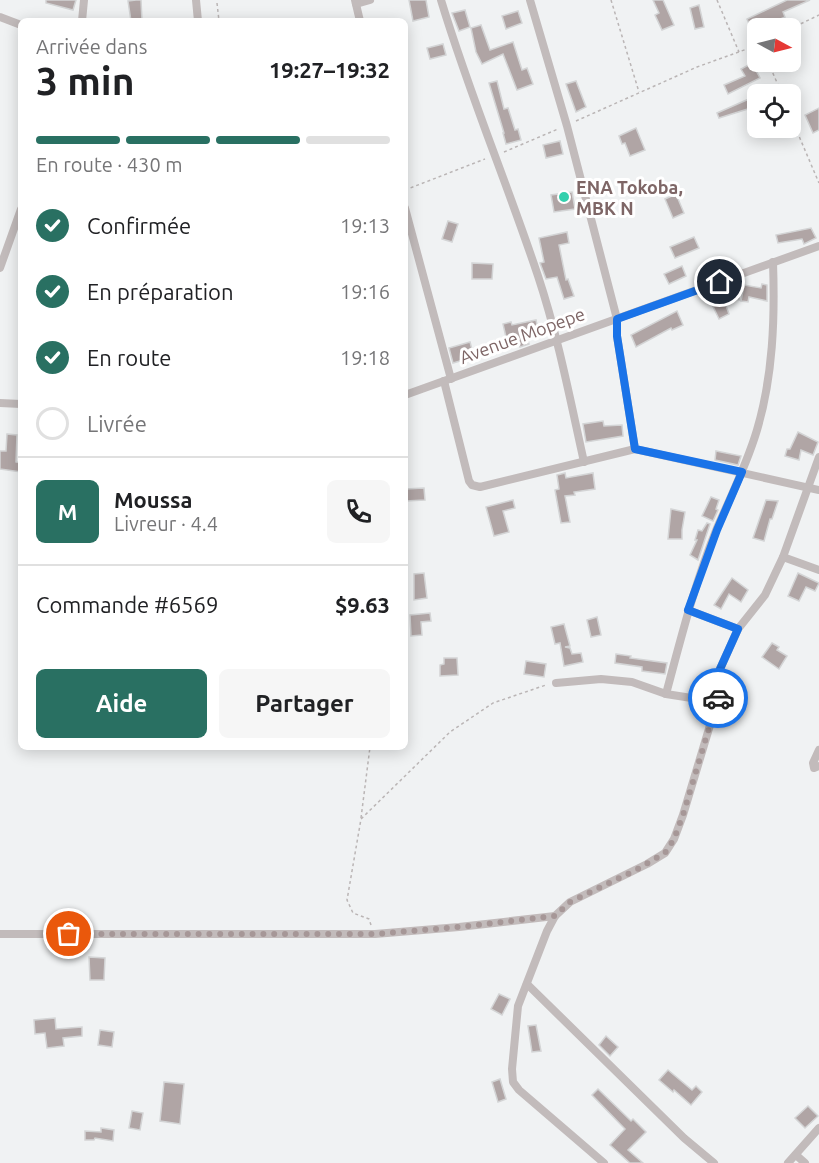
<!DOCTYPE html>
<html lang="fr">
<meta charset="utf-8">
<style>
body{margin:0;font-family:Ubuntu,sans-serif;background:#f6f6f6;color:#202124;height:100vh;display:flex;flex-direction:column;font-size:22px;white-space:nowrap}
*{box-sizing:border-box;margin:0}
p{font-size:20px;color:#757577}
.icon{flex:none;width:33px;height:33px;fill:none;stroke:currentColor;stroke-width:2;stroke-linecap:round;stroke-linejoin:round}
.map{position:relative;flex:1;overflow:hidden}
.side{position:absolute;left:18px;top:18px;width:390px;height:732px;display:flex;flex-direction:column;background:#fff;border-radius:9px;box-shadow:0 3px 15px #0003}
.side>*{flex:none}
.needle{width:39px;rotate:97deg}
.buttons{position:absolute;left:747px;top:18px;display:grid;gap:12px}
.buttons a{display:grid;place-items:center;width:54px;height:54px;border-radius:9px;background:#fff;box-shadow:0 3px 15px #0003;font-size:30px}
.pin{position:absolute;display:grid;place-items:center;width:51px;height:51px;color:#fff;margin:-26px;border:3px solid #fff;border-radius:50%;box-shadow:0 2px 6px #0007}
.courier{position:absolute;display:grid;place-items:center;width:60px;height:60px;margin:-30px;border:4px solid #1a73e8;border-radius:50%;background:#fff;color:#222;box-shadow:0 2px 8px #0007}
.head em{font-style:normal;font-weight:600}
.head div{display:flex;flex-direction:column-reverse}
.head{display:flex;align-items:center;justify-content:space-between;height:102px;padding:0 18px}
h1{font-size:39px;font-weight:600;line-height:45px}
.bar{display:grid;grid-template-columns:repeat(4,1fr);gap:9px 6px;align-content:center;height:72px;padding:0 18px}
.bar i{height:8px;border-radius:4px;background:#e0e0e0}
.bar .current{background:#297062}
.bar p{grid-column:span 4}
.line{display:flex;align-items:center;gap:15px;padding:0 18px;border-top:2px solid #e0e0e0}
.line div{flex:1}
.round{display:grid;place-items:center;flex:none;width:63px;height:63px;border-radius:9px;background:#f6f6f6}
ol{padding:0 18px;list-style:none}
li{display:flex;align-items:center;gap:18px;height:66px}
li p{margin-inline-start:auto}
li .icon{padding:6px;border-radius:50%;background:#297062;color:#fff;stroke-width:4}
li:last-child{color:#757577}
li i{width:33px;height:33px;border:3px solid #e0e0e0;border-radius:50%}
.action{display:flex;gap:12px;margin-top:auto;padding:12px 18px}
.action a{flex:1;height:69px;border-radius:9px;background:#297062;color:#fff;font-size:24px;font-weight:600;line-height:69px;text-align:center}
.action a+a{background:#f6f6f6;color:#202124}
.map>svg:first-child{display:block}
.building{fill:#b0a5a5;stroke:#d3d4d5;stroke-width:1.5}
.lines{fill:none;stroke-linecap:round;stroke-linejoin:round}
.path{stroke:#bab5b5;stroke-width:1.5;stroke-dasharray:3 3;stroke-linecap:butt}
.minor{stroke:#c2bbbb;stroke-width:8}
.done{stroke:#a69797;stroke-width:6;stroke-dasharray:0 10.8}
.route{stroke:#1a73e8;stroke-width:8}
.poi-dot{fill:#34d0ad;stroke:#fff;stroke-width:2}
.labels{text-anchor:middle;dominant-baseline:central;stroke-width:6;stroke-linejoin:round;paint-order:stroke}
.poi-label{font-size:18px;font-weight:bold;fill:#7e6666;stroke:#fff;text-anchor:start}
.street-label{font-size:18px;fill:#7e6666;stroke:#fff}
</style>
<div class="map">
<svg width="819" height="1163" viewBox="0 0 819 1163">
<rect width="100%" height="100%" fill="#f0f2f3"/>
<!-- building -->
<g class="building">
<path d="M46,0H76L73,10L46,3Z"/>
<path d="M136,0H141L142,21H131L128,1Z"/>
<path d="M409,0H426L429,17L413,21Z"/>
<path d="M653,0H663L674,25L662,30L655,15L659,13Z"/>
<path d="M787,0H810L783,12L785,17L765,26L767,28H758V43L747,19Z"/>
<path d="M699,5L704,27L695,29L690,8Z"/>
<path d="M465,10L470,27L459,31L452,13Z"/>
<path d="M518,11L522,23L506,29L502,16Z"/>
<path d="M481,25L490,50L513,42L522,70L527,68L533,84L517,90L503,54L482,64L476,52L471,28Z"/>
<path d="M443,44L446,55L430,59L427,48Z"/>
<path d="M752,63L760,78L728,94L724,85L745,76L741,69Z"/>
<path d="M497,81L504,109L508,108L515,130L518,129L521,140L506,144L503,133H504L489,83Z"/>
<path d="M576,81L586,107L576,112L566,84Z"/>
<path d="M758,95V123L751,108L719,118L717,113Z"/>
<path d="M819,108V130L813,133L805,115Z"/>
<path d="M636,128L645,150L630,156L625,143L622,144L619,136Z"/>
<path d="M560,141L563,154L546,158L543,145Z"/>
<path d="M572,192L575,209L554,212L551,195Z"/>
<path d="M676,194L684,213L673,218L665,199Z"/>
<path d="M448,221L458,224L452,242L442,239Z"/>
<path d="M811,228L816,238L804,244L802,239L778,243L776,235Z"/>
<path d="M567,232L569,243L559,245L566,280L568,279L574,296L564,299L557,277L546,279L540,263L544,262L539,238Z"/>
<path d="M694,237L699,248L675,258L670,247Z"/>
<path d="M472,263L493,264L492,279H472Z"/>
<path d="M682,266L686,276L669,284L664,274Z"/>
<path d="M762,284L767,285V301L749,297L748,302L741,301L744,285L761,288Z"/>
<path d="M734,287L740,300L734,299L725,303L729,314L719,319L709,298Z"/>
<path d="M677,311L683,325L672,330L671,328L636,347L631,335Z"/>
<path d="M536,320L539,334L527,337L529,344L520,347L519,343L508,346L503,324L511,322L512,325Z"/>
<path d="M470,342L474,357L453,363L449,348Z"/>
<path d="M603,421L604,426L622,425L623,436L586,442L583,424Z"/>
<path d="M798,432L818,442L813,455L801,450L799,460L785,456L787,449H790Z"/>
<path d="M7,434L17,435L16,462L21,463V472L0,469V451H6Z"/>
<path d="M716,451L741,456L738,465L715,460Z"/>
<path d="M565,473L566,478L593,473L595,489L574,492L575,495L565,496L570,522L561,523L555,490L559,489L557,475Z"/>
<path d="M424,488L425,500L405,501V489Z"/>
<path d="M711,497L719,500L716,509L718,510L713,521L702,516Z"/>
<path d="M513,500L515,508L503,511L509,532L494,536L486,507Z"/>
<path d="M766,500L778,501L772,519H770L764,541L753,538Z"/>
<path d="M671,509L685,512L682,530V539H668Z"/>
<path d="M707,523L710,524L698,560L690,555L697,540H695L698,530L702,531Z"/>
<path d="M424,573L427,598L414,600V574Z"/>
<path d="M798,573L819,583L815,591L806,587L799,601L788,596Z"/>
<path d="M732,578L748,590L741,602L729,594L721,609L714,605Z"/>
<path d="M430,613L431,621L421,622L422,635L411,636L410,615Z"/>
<path d="M597,617L601,635L591,637L587,620Z"/>
<path d="M564,624L570,646L565,647L570,648L572,654L581,653L583,662L564,666L560,643L555,644L551,627Z"/>
<path d="M772,643L779,647L777,650L787,656L779,669L762,657Z"/>
<path d="M616,654L631,656L630,658L667,663L665,674L642,671V667L615,663Z"/>
<path d="M444,658H457L458,675L440,676V665L444,664Z"/>
<path d="M526,661L546,664L544,677L524,674Z"/>
<path d="M89,957L105,958L104,980H90Z"/>
<path d="M499,994L510,999L502,1015L491,1009Z"/>
<path d="M55,1018L56,1029L82,1027V1036L63,1038L64,1046L47,1048L45,1033L35,1034L34,1020Z"/>
<path d="M536,1025L541,1051L532,1052L528,1026Z"/>
<path d="M100,1030L114,1032L112,1047L98,1045Z"/>
<path d="M606,1036L618,1047L610,1056L599,1045Z"/>
<path d="M668,1070L692,1090L696,1086L702,1092L691,1105L674,1090L673,1092L659,1080Z"/>
<path d="M500,1079L506,1099L498,1102L492,1082Z"/>
<path d="M164,1082L184,1084L180,1124L160,1121Z"/>
<path d="M598,1089L631,1121L633,1119L646,1132L628,1150L643,1163H630L610,1145L625,1129L592,1095Z"/>
<path d="M808,1106L818,1116L805,1128L795,1118Z"/>
<path d="M132,1111L143,1113L140,1130L129,1128Z"/>
<path d="M101,1128L114,1130L113,1141L95,1138L94,1140H85V1131L101,1132Z"/>
</g>
<g class="lines">
<!-- path -->
<g class="path">
<path d="M611,0L639,92"/>
<path d="M717,0L739,52"/>
<path d="M217,3L219,21"/>
<path d="M790,29L819,15"/>
<path d="M768,62L782,94"/>
<path d="M790,115L819,183"/>
<path d="M576,121L697,67L758,45"/>
<path d="M504,152L558,129"/>
<path d="M405,190L485,159"/>
<path d="M361,818L370,747"/>
<path d="M371,925L369,919L353,913L347,900L361,819L450,732L493,703L546,685"/>
</g>
<!-- minor -->
<g class="minor">
<path d="M196,0L198,21"/>
<path d="M355,0L360,21"/>
<path d="M441,0C469,93 507,183 538,276C558,336 570,399 584,462"/>
<path d="M530,0L567,126L617,319V336L635,449L819,490"/>
<path d="M356,4L370,0"/>
<path d="M0,17L21,25"/>
<path d="M82,21L84,0"/>
<path d="M405,208L451,379"/>
<path d="M0,268L21,209"/>
<path d="M444,381L469,481L472,485L480,487L635,449"/>
<path d="M405,395L819,246"/>
<path d="M0,403L21,404"/>
<path d="M783,557L819,570"/>
<path d="M688,610L738,629"/>
<path d="M556,683L601,679L632,682L666,694L717,702"/>
<path d="M666,694C681,638 695,582 717,528C731,496 747,464 757,430C773,376 775,319 773,262"/>
<path d="M819,750L813,763L814,768L819,766"/>
<path d="M0,934H375L459,927L555,916"/>
<path d="M527,984L684,1138L714,1163"/>
<path d="M796,1155L805,1163"/>
<path d="M604,1163L519,1090L513,1082L512,1069L518,1006L547,931L555,916L570,902L647,864L665,853L674,839L683,815L717,702L720,669L738,629L765,595L783,557L819,457"/>
<path d="M788,1163L819,1128"/>
</g>
</g>
<g class="lines">
<!-- done -->
<path class="done" d="M69,934H375L459,927L555,916L570,902L636,870L665,853L674,839L683,815L718,698"/>
<!-- route -->
<path class="route" d="M718,698L720,669L738,629L688,610L717,530L742,472L635,449L617,336V319L720,282"/>
</g>
<!-- markers -->
<circle class="poi-dot" cx="564" cy="197" r="6"/>
<g class="labels">
<!-- poi labels -->
<g class="poi-label">
<text x="576" y="187">ENA Tokoba,<tspan x="576" dy="21">MBK N</tspan></text>
</g>
<!-- street labels -->
<g class="street-label">
<text transform="translate(522 335) rotate(-20)">Avenue Mopepe</text>
</g>
</g>
</svg>
<div class="buttons">
<a><svg class="needle" viewBox="-14 -14 28 28"><path d="M0-13l5 13h-10z" fill="#e53935"/><path d="M0 13l5-13h-10z" fill="#757577"/></svg></a>
<a><svg class="icon" aria-label="locate" viewBox="0 0 24 24"><circle cx="12" cy="12" r="6"/><path d="M12 2v4M12 18v4M2 12h4M18 12h4"/></svg></a>
</div>
<div class="pin" style="left:69px;top:934px;background:#ea580c"><svg class="icon" aria-label="bag" viewBox="0 0 24 24"><path d="M5 8h14l-1 12H6zM9 8a3 3 0 0 1 6 0"/></svg></div>
<div class="pin" style="left:720px;top:282px;background:#1f2937"><svg class="icon" aria-label="home" viewBox="0 0 24 24"><path d="M3 11l9-7 9 7M6 9v11h12V9"/></svg></div>
<div class="courier" style="left:718px;top:698px"><svg class="icon" aria-label="car" viewBox="0 0 24 24"><path d="M5 17H2v-5l4-1 3-4h7l3 4 3 1v5h-3M9 17h6M6 11h13"/><circle cx="7" cy="17" r="2"/><circle cx="17" cy="17" r="2"/></svg></div>
<section class="side">
<div class="head"><div><h1>3 min</h1><p>Arrivée dans</p></div><em>19:27–19:32</em></div>
<div class="bar"><i class="current"></i><i class="current"></i><i class="current"></i><i></i><p>En route · 430 m</p></div>
<ol>
<li><svg class="icon" aria-label="check" viewBox="0 0 24 24"><path d="M5 12l5 5 9-10"/></svg>Confirmée<p>19:13</p></li>
<li><svg class="icon" aria-label="check" viewBox="0 0 24 24"><path d="M5 12l5 5 9-10"/></svg>En préparation<p>19:16</p></li>
<li><svg class="icon" aria-label="check" viewBox="0 0 24 24"><path d="M5 12l5 5 9-10"/></svg>En route<p>19:18</p></li>
<li><i></i>Livrée</li>
</ol>
<div class="line" style="height:108px"><b class="round" style="background:#297062;color:#fff">M</b><div><b>Moussa</b><p>Livreur · 4.4</p></div><a class="round"><svg class="icon" aria-label="phone" viewBox="0 0 24 24"><path d="M5 4h4l2 5-3 2q2 4 5 5l2-3 5 2v4C11 20 4 13 5 4z"/></svg></a></div>
<div class="line" style="height:78px"><div>Commande #6569</div><b>$9.63</b></div>
<div class="action"><a>Aide</a><a>Partager</a></div>
</section>
</div>
